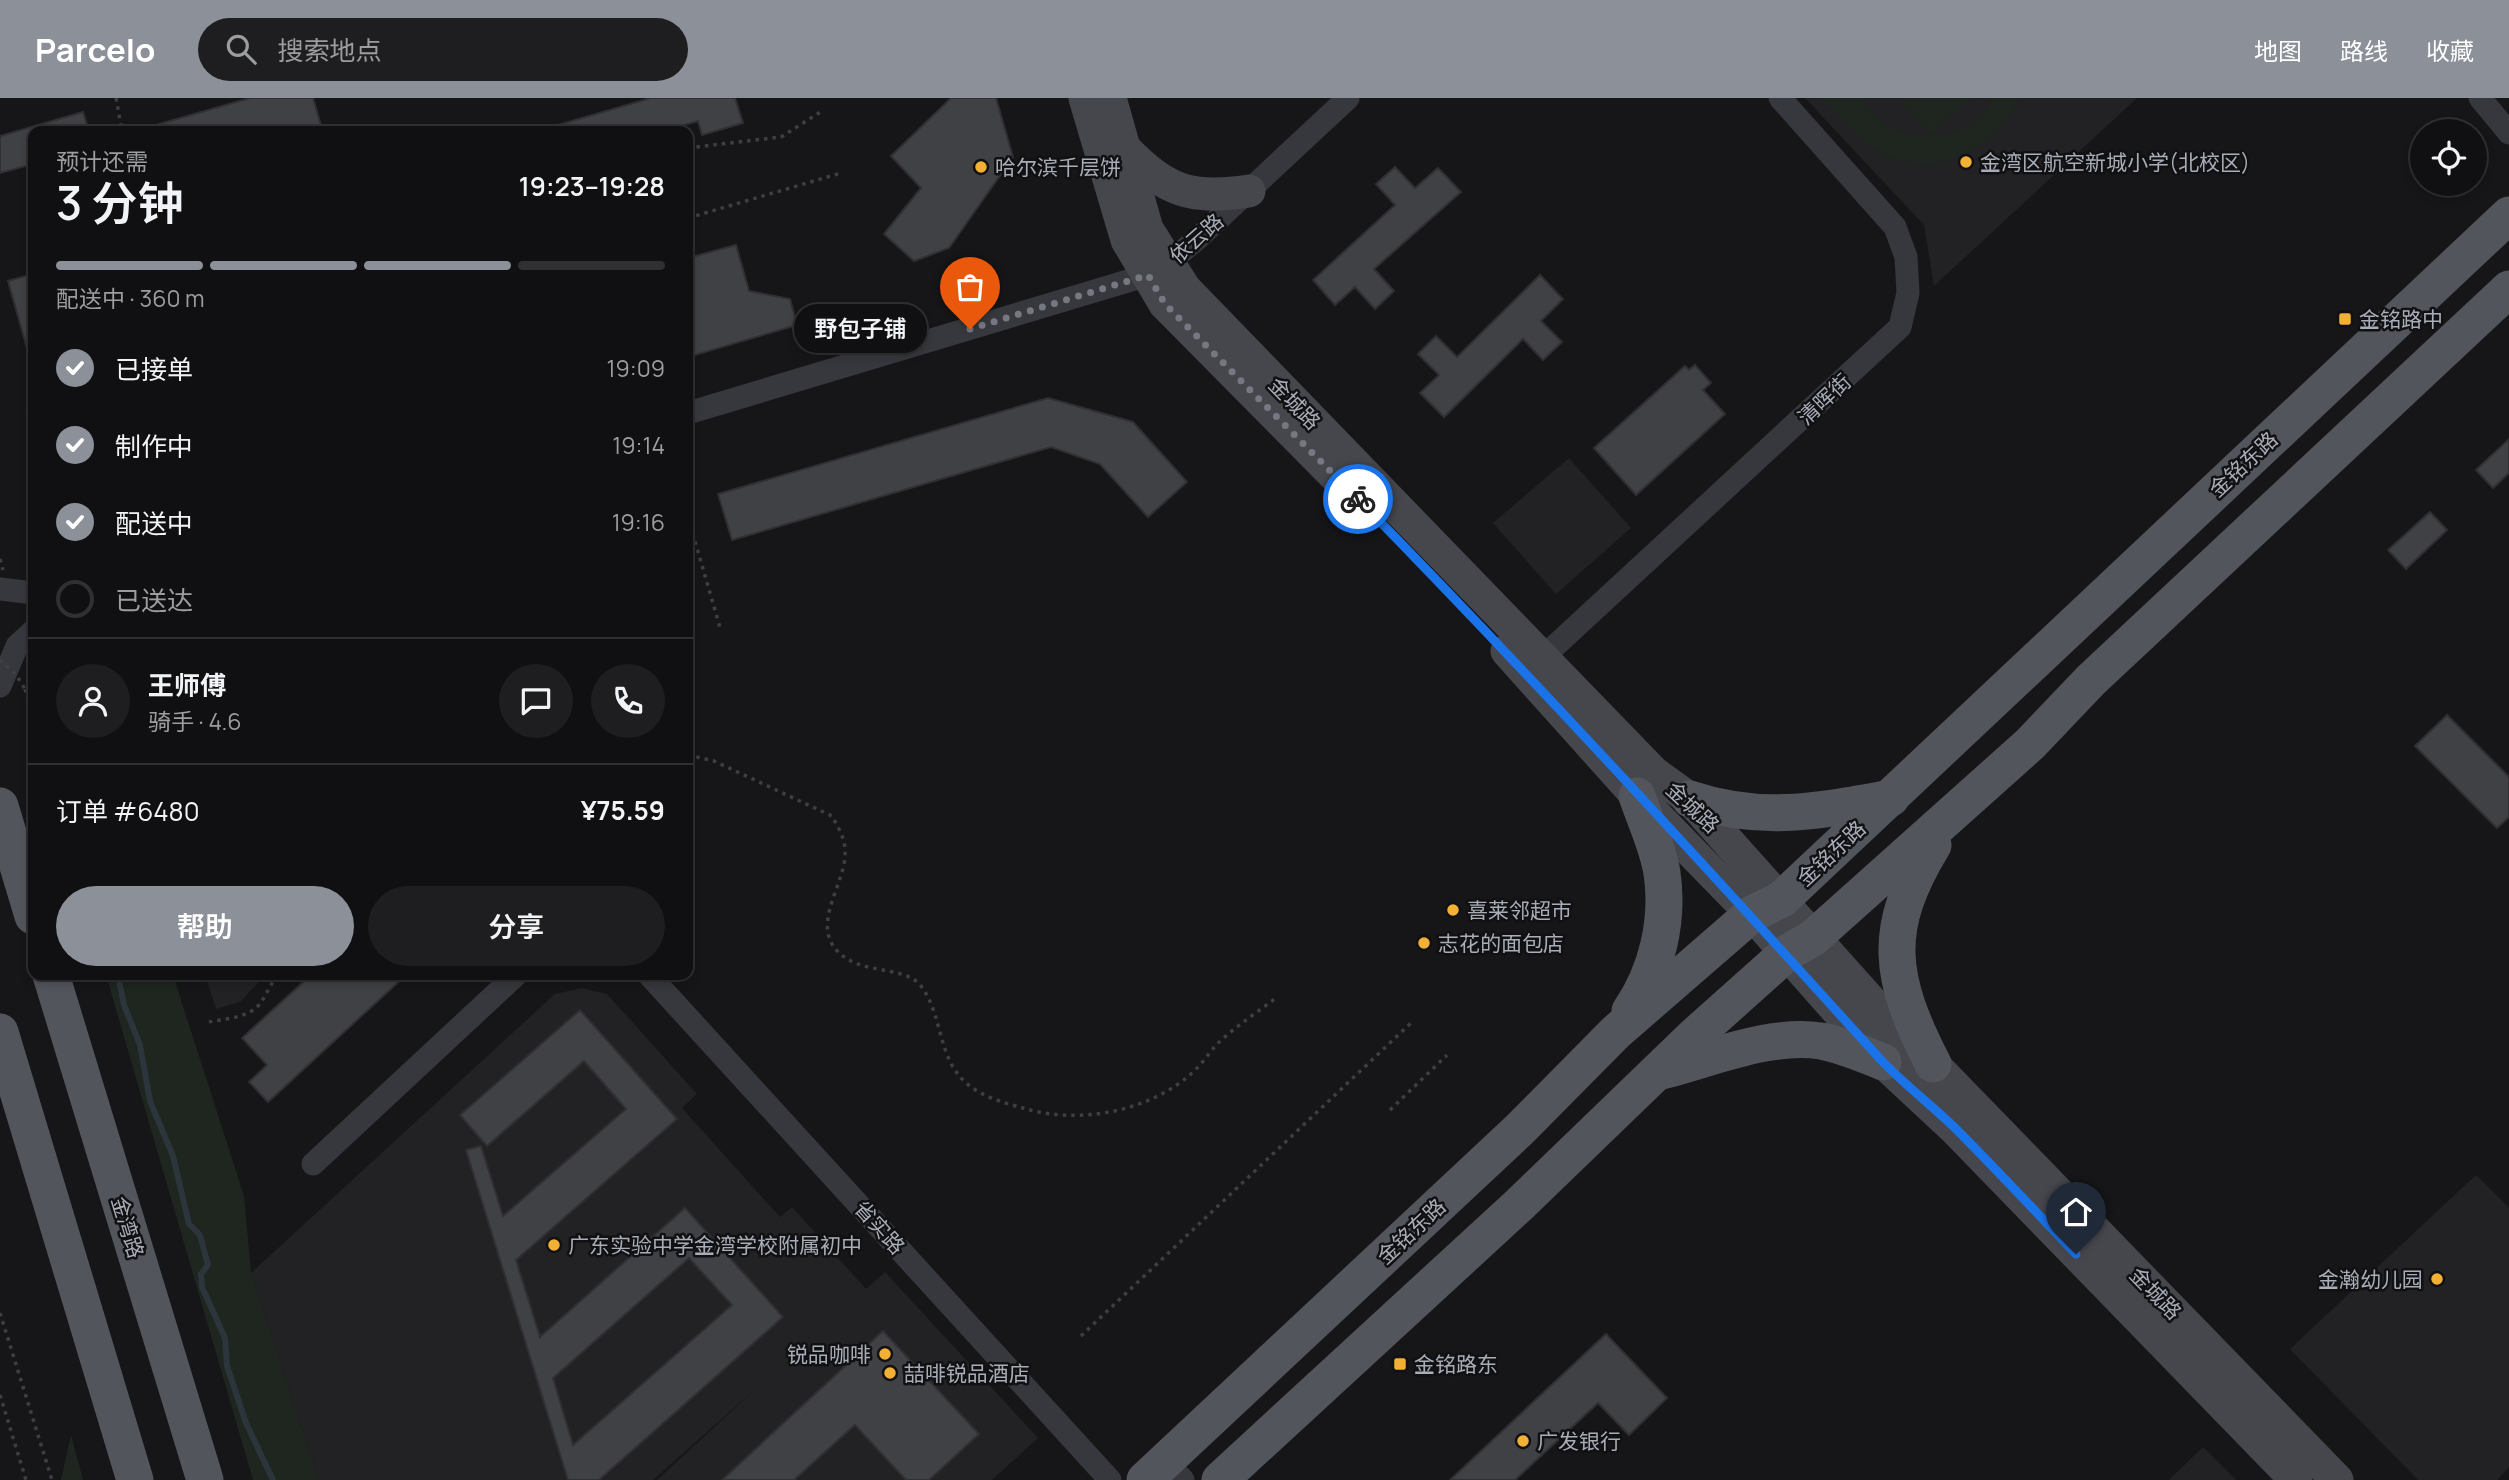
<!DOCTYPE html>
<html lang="zh">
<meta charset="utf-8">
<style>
body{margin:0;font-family:Manrope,"Noto Sans SC",sans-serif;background:#1e1e20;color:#f1f3f6;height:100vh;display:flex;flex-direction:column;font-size:26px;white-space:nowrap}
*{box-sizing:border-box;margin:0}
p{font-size:23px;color:#9c9d9f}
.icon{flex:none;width:38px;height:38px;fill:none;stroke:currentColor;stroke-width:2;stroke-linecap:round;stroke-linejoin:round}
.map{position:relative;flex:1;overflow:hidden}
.details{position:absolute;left:28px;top:28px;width:665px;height:854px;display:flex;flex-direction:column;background:#101012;border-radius:14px;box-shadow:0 4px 10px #0003,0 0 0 2px #303032}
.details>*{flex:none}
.controls{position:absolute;left:2410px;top:21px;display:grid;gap:14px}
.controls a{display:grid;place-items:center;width:77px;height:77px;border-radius:50%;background:#101012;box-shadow:0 4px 10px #0003,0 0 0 2px #303032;font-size:35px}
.pin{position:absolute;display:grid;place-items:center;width:60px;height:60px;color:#fff;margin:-72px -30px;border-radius:50% 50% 50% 0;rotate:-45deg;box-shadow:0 0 7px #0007}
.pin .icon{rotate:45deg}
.courier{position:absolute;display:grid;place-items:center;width:70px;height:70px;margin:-35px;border:5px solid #1a73e8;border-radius:50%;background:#fff;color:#222;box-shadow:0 2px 9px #0007}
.bubble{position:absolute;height:49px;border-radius:24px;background:#101012;box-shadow:0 4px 10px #0003,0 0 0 2px #303032;font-size:23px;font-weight:600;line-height:49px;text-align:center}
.headline em{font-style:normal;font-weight:600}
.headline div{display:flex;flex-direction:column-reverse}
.headline{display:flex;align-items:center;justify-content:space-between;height:119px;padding:0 28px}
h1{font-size:46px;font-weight:600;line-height:52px}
.bar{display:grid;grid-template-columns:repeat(4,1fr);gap:10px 7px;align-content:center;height:84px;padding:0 28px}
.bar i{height:9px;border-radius:5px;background:#303032}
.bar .active{background:#8c9099}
.bar p{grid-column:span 4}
.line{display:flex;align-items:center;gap:18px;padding:0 28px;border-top:2px solid #303032}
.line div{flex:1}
.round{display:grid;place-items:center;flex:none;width:74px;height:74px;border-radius:37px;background:#1e1e20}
ol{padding:0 28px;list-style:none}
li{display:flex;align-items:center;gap:21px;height:77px}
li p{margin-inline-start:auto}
li .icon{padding:7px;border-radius:50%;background:#8c9099;color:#fff;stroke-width:4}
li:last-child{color:#9c9d9f}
li i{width:38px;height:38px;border:4px solid #303032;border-radius:50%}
.button{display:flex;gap:14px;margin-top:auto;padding:14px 28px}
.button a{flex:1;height:80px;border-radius:42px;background:#8c9099;color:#fff;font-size:28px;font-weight:600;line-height:80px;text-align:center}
.button a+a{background:#1e1e20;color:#f1f3f6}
header{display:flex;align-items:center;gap:42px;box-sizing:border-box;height:98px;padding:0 35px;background:#8c9099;color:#fff}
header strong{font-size:33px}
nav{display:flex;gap:38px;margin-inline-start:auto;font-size:24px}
.search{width:490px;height:63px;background:#1e1e20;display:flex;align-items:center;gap:18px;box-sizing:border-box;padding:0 24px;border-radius:38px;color:#9c9d9f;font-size:26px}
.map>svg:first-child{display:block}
.built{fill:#222225}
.green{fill:#1e261f}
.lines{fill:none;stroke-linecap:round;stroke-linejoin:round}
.stream{stroke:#2c353c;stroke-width:6}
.building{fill:#404145;stroke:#303034;stroke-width:2;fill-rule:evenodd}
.path{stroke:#3d3f44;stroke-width:3.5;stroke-dasharray:3.5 5;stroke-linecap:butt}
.street{stroke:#37383d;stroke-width:23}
.secondary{stroke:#45474d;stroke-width:33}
.primary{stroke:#53555c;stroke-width:37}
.path-bridge{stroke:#3d3f44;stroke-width:3.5;stroke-dasharray:3.5 5;stroke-linecap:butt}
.done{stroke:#757880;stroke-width:7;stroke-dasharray:0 12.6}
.route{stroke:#1a73e8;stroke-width:9}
.poi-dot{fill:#f2b134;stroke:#111113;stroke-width:2.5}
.labels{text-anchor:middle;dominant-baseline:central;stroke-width:5;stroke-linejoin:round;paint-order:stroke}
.poi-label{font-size:21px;fill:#a8adb8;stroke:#111113;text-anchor:start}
.street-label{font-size:21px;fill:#a8adb8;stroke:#111113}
</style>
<header>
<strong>Parcelo</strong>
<div class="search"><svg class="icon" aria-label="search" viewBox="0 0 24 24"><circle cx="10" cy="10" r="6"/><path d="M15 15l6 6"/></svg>搜索地点</div>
<nav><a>地图</a><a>路线</a><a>收藏</a></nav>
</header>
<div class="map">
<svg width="2509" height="1382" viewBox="0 0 2509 1382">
<rect width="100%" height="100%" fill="#161618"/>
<!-- built -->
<g class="built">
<path d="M1805,0H2137L1934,188L1924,127Z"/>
<path d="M1569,360L1631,430L1556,496L1493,425Z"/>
<path d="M205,877H265L240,904L216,911Z"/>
<path d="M582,890L607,896L697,996L682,1010L780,1119L792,1109L866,1191L885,1174L1038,1340L992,1382H657L760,1287L653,1382H319L251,1175L555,896Z"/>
<path d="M2476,1077L2509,1110V1369L2497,1382H2418L2290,1251Z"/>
<path d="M2203,1349L2236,1382H2169Z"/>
</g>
<!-- green -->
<g class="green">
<path d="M1823,0H1860C1869,9 1877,20 1888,27C1923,51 1972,37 1992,0H2019C1994,57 1928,87 1873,50C1854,37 1838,17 1823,0Z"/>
<path d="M1906,0H1971L1931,37L1901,5Z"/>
<path d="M106,877H173L244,1098L251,1175L319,1382H253Z"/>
<path d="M71,1337L83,1382H61Z"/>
</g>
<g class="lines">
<!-- stream -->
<path class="stream" d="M118,877L124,907L140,947L150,1003L173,1058L189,1126L200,1137L208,1167L201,1176L202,1189L225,1240L227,1268L246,1325L273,1382"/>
</g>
<!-- building -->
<g class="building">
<path d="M250,0H313L322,31L150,33L149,29Z"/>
<path d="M651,0H735L743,25L702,37L698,23L664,33H551V29Z"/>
<path d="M951,0H996L1013,59L949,150L914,163L884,136L921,90L891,58Z"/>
<path d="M83,14L89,33H34L33,29V66L0,75V38Z"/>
<path d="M1395,69L1415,90L1438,70L1461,94L1374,171L1394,193L1375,211L1355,189L1335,207L1313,182L1395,107L1376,86Z"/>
<path d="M736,147L749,193L790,201L797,227L688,259V160Z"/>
<path d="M33,176V256L29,257L8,183Z"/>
<path d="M1540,177L1563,201L1541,223L1562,244L1543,262L1523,241L1444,319L1420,295L1439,277L1418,256L1436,238L1457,259Z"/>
<path d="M1695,267L1711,285L1703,292L1725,316L1636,397L1594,350L1685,268L1689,272Z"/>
<path d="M1048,300L1133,324L1187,384L1148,419L1100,366L1051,349L732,442L718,396Z"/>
<path d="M2509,341V375L2493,390L2476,372Z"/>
<path d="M2430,414L2447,432L2406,471L2388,452Z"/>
<path d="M2447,617L2509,679V719L2497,730L2415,648Z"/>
<path d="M311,877H406L268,1004L249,984L267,967L242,940Z"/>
<path d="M580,912L677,1021L516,1162L540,1239L685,1110L783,1219L599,1382H568L466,1052L481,1048L503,1118L626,1011L584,963L487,1048L460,1017ZM689,1160L732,1207L573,1347L553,1280Z"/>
<path d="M883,1233L979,1336L929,1382H906L855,1327L794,1382H722Z"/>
<path d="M1606,1236L1667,1300L1629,1337L1598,1305L1515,1382H1450Z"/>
</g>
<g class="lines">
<!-- path -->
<g class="path">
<path d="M116,0L122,33"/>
<path d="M688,50L781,39L822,13"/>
<path d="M688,120L841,75"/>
<path d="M26,316L33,314"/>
<path d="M688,419L721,533"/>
<path d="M0,461L3,472"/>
<path d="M25,591L33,621"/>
<path d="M688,657L714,663L832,718C838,729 845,740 845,753C847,781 816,819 832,846C853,880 904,865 921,888C943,917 937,958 965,984C980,998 1004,1005 1023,1010C1078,1027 1150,1014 1193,974C1202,966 1209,955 1217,946C1235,929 1256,915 1276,900"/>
<path d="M209,924C224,921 245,920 257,909C266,900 269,886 279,877"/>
<path d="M1390,1012L1447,957"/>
<path d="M0,1215L52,1382"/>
<path d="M1081,1238L1413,923"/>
<path d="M0,1297L26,1382"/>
</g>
<!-- street -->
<g class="street">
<path d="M2480,0L2509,35"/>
<path d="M688,315L1148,177L1168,165L1197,141L1348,0"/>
<path d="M0,491L33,495"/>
<path d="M1543,559L1900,229L1908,195L1906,159L1895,129L1780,0"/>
<path d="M0,588L17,548L33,533"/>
<path d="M649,877L1110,1382"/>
<path d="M313,1066L516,877"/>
<path d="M1165,1363L1183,1382"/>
</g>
<!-- secondary -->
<g class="secondary">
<path d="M1085,0L1127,142L1165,206L1349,392"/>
<path d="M1110,0L1147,131L1185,191L1654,675L1690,701L1901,937L1933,966L2337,1382"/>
<path d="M1125,51C1165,93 1191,102 1249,93"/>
<path d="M1507,553L1637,698L1752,816L1883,964L1956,1032L2296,1382"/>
</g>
<!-- primary -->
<g class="primary">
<path d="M1690,701C1763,725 1818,713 1891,700"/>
<path d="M0,708L33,818"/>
<path d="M1933,747C1881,832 1889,880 1933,966"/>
<path d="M51,877L205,1382"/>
<path d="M1630,913C1657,874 1669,822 1662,775C1658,749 1645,722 1637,698"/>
<path d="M0,934L135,1382"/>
<path d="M1657,974C1709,962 1767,935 1821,943C1843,947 1863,956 1883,964"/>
<path d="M1145,1382L1520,1031L1616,934L1752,816L1782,801L2509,117"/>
<path d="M1220,1382L1520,1106L1693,939L1787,855L1813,840L2030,646L2091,582L2509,191"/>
</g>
<!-- path-bridge -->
<path class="path-bridge" d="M0,562L17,578L25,591"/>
</g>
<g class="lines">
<!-- done -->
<path class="done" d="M970,231L1148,177L1165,206L1358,401"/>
<!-- route -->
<path class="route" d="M1358,401C1537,584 1709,772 1881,962C1904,986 1931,1007 1955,1030C1996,1071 2036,1114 2076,1156"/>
</g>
<!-- markers -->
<g class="poi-dot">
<circle cx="1966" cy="64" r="7"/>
<circle cx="981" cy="69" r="7"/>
<rect x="2338" y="214" width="14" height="14" rx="3.5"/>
<circle cx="1453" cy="812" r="7"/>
<circle cx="1424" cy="845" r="7"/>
<circle cx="554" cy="1147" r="7"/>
<circle cx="2437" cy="1181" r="7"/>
<circle cx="885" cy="1256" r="7"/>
<rect x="1393" y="1259" width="14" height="14" rx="3.5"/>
<circle cx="890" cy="1275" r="7"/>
<circle cx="1523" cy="1343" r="7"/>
</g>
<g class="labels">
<!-- poi labels -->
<g class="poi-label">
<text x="1980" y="64">金湾区航空新城小学(北校区)</text>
<text x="995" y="69">哈尔滨千层饼</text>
<text x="2359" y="221">金铭路中</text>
<text x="1467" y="812">喜莱邻超市</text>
<text x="1438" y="845">志花的面包店</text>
<text x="568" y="1147">广东实验中学金湾学校附属初中</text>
<text x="2423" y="1181" text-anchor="end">金瀚幼儿园</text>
<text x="871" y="1256" text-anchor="end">锐品咖啡</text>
<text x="1414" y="1266">金铭路东</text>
<text x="904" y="1275">喆啡锐品酒店</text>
<text x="1537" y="1343">广发银行</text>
</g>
<!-- street labels -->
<g class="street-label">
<text transform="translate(1196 140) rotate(-41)">依云路</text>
<text transform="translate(1824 301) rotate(-43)">清晖街</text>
<text transform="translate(1295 305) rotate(46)">金城路</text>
<text transform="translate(2243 366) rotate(-43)">金铭东路</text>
<text transform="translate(1693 709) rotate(43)">金城路</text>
<text transform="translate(1831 755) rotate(-43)">金铭东路</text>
<text transform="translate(128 1129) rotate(73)">金湾路</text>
<text transform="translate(880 1129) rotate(48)">省实路</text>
<text transform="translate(1411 1133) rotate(-43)">金铭东路</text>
<text transform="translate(2156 1195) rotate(46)">金城路</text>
</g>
</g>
</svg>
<div class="controls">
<a><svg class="icon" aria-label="locate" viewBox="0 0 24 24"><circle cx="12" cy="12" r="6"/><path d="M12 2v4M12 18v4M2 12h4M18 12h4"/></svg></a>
</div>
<div class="pin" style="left:970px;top:231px;background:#ea580c"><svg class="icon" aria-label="bag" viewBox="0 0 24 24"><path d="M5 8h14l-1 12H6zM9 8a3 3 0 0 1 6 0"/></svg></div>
<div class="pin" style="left:2076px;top:1156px;background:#1f2937"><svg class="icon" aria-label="home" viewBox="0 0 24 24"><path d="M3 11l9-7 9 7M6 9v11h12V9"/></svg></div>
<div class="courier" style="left:1358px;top:401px"><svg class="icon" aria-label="bike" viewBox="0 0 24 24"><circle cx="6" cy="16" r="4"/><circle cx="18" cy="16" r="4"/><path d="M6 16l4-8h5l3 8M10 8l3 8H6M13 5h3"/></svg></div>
<div class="bubble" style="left:794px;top:206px;width:133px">野包子铺</div>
<section class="details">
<div class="headline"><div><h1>3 分钟</h1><p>预计还需</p></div><em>19:23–19:28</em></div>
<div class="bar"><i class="active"></i><i class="active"></i><i class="active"></i><i></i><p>配送中 · 360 m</p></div>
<ol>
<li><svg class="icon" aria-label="check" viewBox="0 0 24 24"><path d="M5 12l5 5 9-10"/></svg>已接单<p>19:09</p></li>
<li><svg class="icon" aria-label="check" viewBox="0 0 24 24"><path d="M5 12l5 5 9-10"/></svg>制作中<p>19:14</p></li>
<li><svg class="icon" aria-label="check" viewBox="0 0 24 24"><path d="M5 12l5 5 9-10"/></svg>配送中<p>19:16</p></li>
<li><i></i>已送达</li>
</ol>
<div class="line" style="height:126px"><a class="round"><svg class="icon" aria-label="person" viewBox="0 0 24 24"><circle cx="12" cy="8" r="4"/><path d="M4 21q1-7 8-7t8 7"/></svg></a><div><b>王师傅</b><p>骑手 · 4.6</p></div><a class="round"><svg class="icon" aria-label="chat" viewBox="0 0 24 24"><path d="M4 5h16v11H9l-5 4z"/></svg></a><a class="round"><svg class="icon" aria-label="phone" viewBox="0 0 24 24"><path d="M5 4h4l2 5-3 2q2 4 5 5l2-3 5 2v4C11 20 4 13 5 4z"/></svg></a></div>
<div class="line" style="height:91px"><div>订单 #6480</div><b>¥75.59</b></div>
<div class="button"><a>帮助</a><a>分享</a></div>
</section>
</div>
